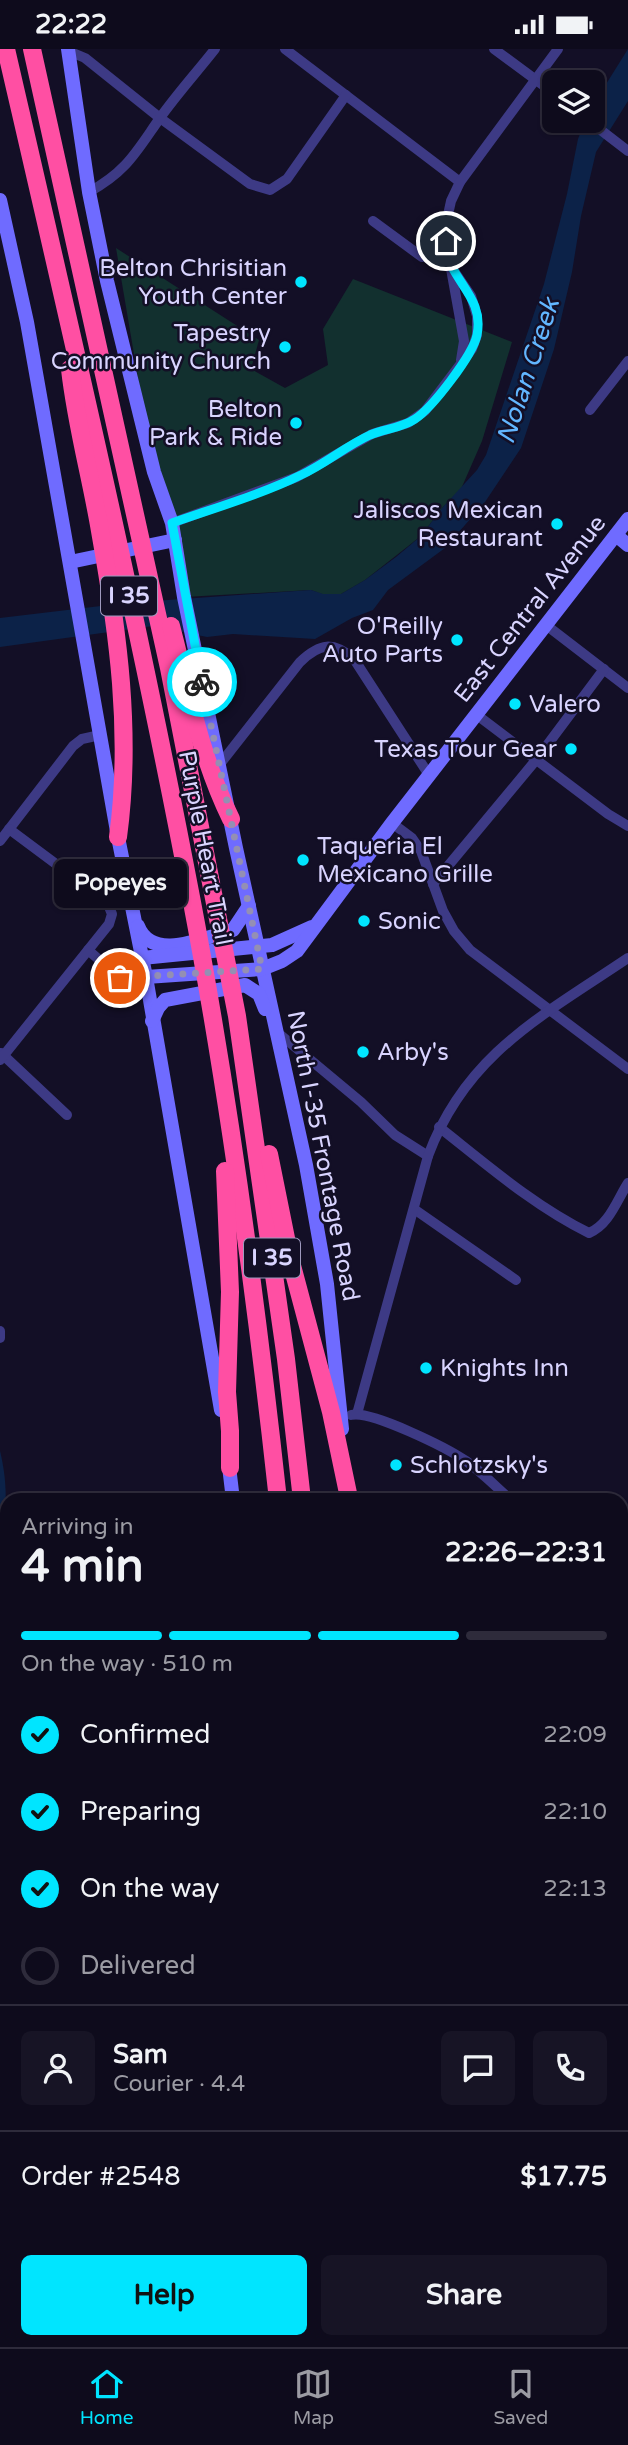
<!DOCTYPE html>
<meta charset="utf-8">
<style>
body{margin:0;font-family:"Varela Round",sans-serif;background:#171425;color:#f1f3f6;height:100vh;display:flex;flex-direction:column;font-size:26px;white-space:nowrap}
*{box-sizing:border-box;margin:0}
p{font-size:23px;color:#9b9ba3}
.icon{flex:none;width:38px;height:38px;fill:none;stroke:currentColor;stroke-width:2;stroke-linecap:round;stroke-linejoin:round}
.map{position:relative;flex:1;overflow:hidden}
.sheet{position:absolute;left:0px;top:1444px;width:628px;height:856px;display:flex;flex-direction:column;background:#0e0b1c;border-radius:21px 21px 0 0;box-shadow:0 2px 5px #0004,0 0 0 2px #2e2b3b}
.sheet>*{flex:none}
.controls{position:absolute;left:542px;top:21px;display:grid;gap:14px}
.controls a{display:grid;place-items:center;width:63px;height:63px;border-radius:10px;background:#0e0b1c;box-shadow:0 2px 5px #0004,0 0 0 2px #2e2b3b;font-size:35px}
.pin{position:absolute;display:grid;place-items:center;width:60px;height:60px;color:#fff;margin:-30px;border:4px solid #fff;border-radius:50%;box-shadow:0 2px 7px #0007}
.courier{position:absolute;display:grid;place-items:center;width:70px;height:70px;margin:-35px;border:5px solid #00e5ff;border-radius:50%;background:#fff;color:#222;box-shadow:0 2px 9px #0007}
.bubble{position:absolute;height:49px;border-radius:10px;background:#0e0b1c;box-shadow:0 2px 5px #0004,0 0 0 2px #2e2b3b;font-size:23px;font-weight:700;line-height:49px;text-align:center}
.summary em{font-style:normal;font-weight:700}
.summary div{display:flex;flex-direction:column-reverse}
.summary{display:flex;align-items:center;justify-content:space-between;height:119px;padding:0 21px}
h1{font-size:46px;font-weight:700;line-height:52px}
.bar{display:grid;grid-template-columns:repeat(4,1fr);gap:10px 7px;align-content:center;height:84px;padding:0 21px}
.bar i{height:9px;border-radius:5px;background:#2e2b3b}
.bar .on{background:#00e5ff}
.bar p{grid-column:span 4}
.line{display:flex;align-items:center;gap:18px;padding:0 21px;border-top:2px solid #2e2b3b}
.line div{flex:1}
.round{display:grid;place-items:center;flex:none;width:74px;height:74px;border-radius:10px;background:#171425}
ol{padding:0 21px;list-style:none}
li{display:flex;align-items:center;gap:21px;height:77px}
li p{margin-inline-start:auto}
li .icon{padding:7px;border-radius:50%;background:#00e5ff;color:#111;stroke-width:4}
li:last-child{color:#9b9ba3}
li i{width:38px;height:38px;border:4px solid #2e2b3b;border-radius:50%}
.cta{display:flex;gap:14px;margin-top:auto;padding:14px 21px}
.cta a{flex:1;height:80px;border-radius:10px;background:#00e5ff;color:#111;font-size:28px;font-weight:700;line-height:80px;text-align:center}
.cta a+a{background:#171425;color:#f1f3f6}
.status{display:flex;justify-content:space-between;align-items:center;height:49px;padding:0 35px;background:#0e0b1c;direction:ltr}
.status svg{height:19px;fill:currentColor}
.tab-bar{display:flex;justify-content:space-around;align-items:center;height:98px;border-top:2px solid #2e2b3b;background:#0e0b1c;font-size:19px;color:#9b9ba3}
.tab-bar a{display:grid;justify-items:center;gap:4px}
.tab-bar .on{color:#00e5ff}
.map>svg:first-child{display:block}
.green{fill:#12302f}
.water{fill:#0c2248}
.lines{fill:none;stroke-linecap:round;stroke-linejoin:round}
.street{stroke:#3d3a85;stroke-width:10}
.secondary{stroke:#6f6bff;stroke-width:14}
.highway{stroke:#ff4fa3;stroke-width:18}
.done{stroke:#948fb3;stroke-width:7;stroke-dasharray:0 12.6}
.route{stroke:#00e5ff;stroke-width:9}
.poi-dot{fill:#00e5ff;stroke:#130f26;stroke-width:2.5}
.labels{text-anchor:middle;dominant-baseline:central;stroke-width:5;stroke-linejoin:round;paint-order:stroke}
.shield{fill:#130f26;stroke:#9e99be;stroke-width:2}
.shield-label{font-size:23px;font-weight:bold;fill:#d9d4ff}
.poi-label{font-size:24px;fill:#d9d4ff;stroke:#130f26;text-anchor:end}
.street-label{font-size:24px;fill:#d9d4ff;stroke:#130f26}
.water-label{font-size:26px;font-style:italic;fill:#62b6ff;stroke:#130f26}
</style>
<div class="status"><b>22:22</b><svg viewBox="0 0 49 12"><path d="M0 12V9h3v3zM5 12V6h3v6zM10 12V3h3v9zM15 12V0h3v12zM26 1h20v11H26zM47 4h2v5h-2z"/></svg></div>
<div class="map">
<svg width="628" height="2298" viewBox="0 0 628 2298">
<rect width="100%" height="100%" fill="#130f26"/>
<!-- green -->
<path class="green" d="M116,199L259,291L251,320L285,339L328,316L323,280L353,230L512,293L482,392L461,440L443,458L421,487L365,531L341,545H322L311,541L184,548L154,423Z"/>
<!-- water -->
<g class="water">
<path d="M628,0V52L596,103L581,167L572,223L554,300L521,399L485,453L445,499L388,541L373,561L352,569L315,590L233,585L207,588L153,577L0,598V569L126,554L311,541L323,545H341L365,531L396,508L421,487L443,458L477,421L486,406L544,235L567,145L578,90L585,72H593V56Z"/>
<path d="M0,1402C6,1426 9,1460 0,1483Z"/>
<path d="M125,2292H212V2293L203,2298H115Z"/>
<path d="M470,2293H540L545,2298H476Z"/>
</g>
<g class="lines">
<!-- street -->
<g class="street">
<path d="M285,0L460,133"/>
<path d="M494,0L555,45"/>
<path d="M68,2L85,9L160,69L250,135L270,141L287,130L346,46"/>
<path d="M589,72L628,102"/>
<path d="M89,143C127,122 136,103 160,69C177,45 197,23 215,0"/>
<path d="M373,172L422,208L447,205"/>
<path d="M461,311L464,292L446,192V175L451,152L460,133L558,0"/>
<path d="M590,361L628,312"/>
<path d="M172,474L297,428L372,385L408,374L425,362L472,300L477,286V267L471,247L452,219"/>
<path d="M546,576L628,639"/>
<path d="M477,666L608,765L628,777"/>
<path d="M220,715L300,613C320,594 333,592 354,610L429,726"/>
<path d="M392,774L412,789L421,802L443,862L454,882L470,901L628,1020"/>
<path d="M0,792L73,697L82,690L100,686"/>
<path d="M433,835L536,711L604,620"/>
<path d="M88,901L120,929L146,928"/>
<path d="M102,913L142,909"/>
<path d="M277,983L361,1053L395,1086L428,1107"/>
<path d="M1,1004L67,1066"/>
<path d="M0,1011L109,875L112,865L107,853L9,780"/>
<path d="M439,1078C486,1115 534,1157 589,1184C609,1176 617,1151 628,1134"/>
<path d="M414,1160L516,1231"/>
<path d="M0,1282V1289"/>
<path d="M357,1365L428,1107C466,1005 542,967 628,909"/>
<path d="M351,1366C371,1361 447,1399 466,1412C482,1423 496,1438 511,1451"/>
<path d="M621,1537L628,1542"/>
<path d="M621,1672L628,1677"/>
<path d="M621,1883L628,1885"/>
<path d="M621,2011L628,2012"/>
<path d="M0,2039L7,2030"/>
<path d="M621,2146L628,2150"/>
</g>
<!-- secondary -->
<g class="secondary">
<path d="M68,0L89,143L107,232L154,423L172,474L184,548L236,799L306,1116L327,1235L342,1380"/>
<path d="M0,151L27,273L118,788L146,928L221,1361"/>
<path d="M616,486L628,496"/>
<path d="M70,513L175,491"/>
<path d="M138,877C152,914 205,888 233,881L249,857"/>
<path d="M142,909L272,896L312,878"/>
<path d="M146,928L262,920L282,912L297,902L392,774L628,470"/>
<path d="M152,972L158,959L165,951L245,936L259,945L265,960"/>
<path d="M228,1409L233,1451"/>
<path d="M621,1763L628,1755"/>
<path d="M0,2010L7,2009"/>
<path d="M0,2047L7,2044"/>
<path d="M274,2292V2298"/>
<path d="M400,2292V2298"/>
</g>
<!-- highway -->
<g class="highway">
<path d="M6,0C71,282 137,564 191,848C229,1047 256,1249 278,1451"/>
<path d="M32,0L169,619L237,967L286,1310L302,1451"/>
<path d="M70,320C76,375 91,428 100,482C118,583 132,685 118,788"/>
<path d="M171,577C188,642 201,709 231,770"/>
<path d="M269,1105L290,1209L331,1363L349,1449"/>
<path d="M225,1122L230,1243L227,1343L230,1382V1419"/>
<path d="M331,2292V2298"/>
<path d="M355,2292V2298"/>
</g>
</g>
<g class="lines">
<!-- done -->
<path class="done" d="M120,929L262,920L202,633"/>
<!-- route -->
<path class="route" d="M202,633L172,474C214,459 260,446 301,426C325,415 346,397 370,386C384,380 402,379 415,370C432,359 473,306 477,286C483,256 464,241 452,218C447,210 447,201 446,192"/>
</g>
<!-- markers -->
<g class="poi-dot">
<circle cx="301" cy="233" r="7"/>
<circle cx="285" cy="298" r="7"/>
<circle cx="296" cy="374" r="7"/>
<circle cx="557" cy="475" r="7"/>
<circle cx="457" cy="591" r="7"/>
<circle cx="515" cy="655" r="7"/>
<circle cx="571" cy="700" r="7"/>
<circle cx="303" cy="811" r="7"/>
<circle cx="364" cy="872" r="7"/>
<circle cx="363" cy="1003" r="7"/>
<circle cx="426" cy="1319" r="7"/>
<circle cx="396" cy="1416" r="7"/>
</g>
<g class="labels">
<!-- shield labels -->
<g class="shield">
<rect x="101" y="527.5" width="56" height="39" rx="5"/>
<rect x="244" y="1189.5" width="56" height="39" rx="5"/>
</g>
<g class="shield-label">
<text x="129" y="547">I 35</text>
<text x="272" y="1209">I 35</text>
</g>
<!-- poi labels -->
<g class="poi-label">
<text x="287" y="219">Belton Chrisitian<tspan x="287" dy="28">Youth Center</tspan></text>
<text x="271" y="284">Tapestry<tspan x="271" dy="28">Community Church</tspan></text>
<text x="282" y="360">Belton<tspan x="282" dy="28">Park &amp; Ride</tspan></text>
<text x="543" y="461">Jaliscos Mexican<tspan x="543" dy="28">Restaurant</tspan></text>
<text x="443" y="577">O'Reilly<tspan x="443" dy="28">Auto Parts</tspan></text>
<text x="529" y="655" text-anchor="start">Valero</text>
<text x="557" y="700">Texas Tour Gear</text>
<text x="317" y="797" text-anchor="start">Taqueria El<tspan x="317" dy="28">Mexicano Grille</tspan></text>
<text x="378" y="872" text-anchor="start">Sonic</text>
<text x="377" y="1003" text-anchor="start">Arby's</text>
<text x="440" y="1319" text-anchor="start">Knights Inn</text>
<text x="410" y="1416" text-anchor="start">Schlotzsky's</text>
</g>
<!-- street labels -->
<g class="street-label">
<text transform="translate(530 560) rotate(-52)">East Central Avenue</text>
<text transform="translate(205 799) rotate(79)">Purple Heart Trail</text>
<text transform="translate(323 1107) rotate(79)">North I-35 Frontage Road</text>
</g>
<!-- water labels -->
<g class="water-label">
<text transform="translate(528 322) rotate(-72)">Nolan Creek</text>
</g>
</g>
</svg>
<div class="controls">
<a><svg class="icon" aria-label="layers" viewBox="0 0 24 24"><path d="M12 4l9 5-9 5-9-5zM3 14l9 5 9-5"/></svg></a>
</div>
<div class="pin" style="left:120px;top:929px;background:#ea580c"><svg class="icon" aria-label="bag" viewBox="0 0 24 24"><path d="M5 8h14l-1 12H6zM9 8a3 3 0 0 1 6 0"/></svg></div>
<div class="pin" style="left:446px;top:192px;background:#1f2937"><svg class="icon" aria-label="home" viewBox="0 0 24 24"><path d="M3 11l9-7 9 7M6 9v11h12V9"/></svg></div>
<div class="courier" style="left:202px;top:633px"><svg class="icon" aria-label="bike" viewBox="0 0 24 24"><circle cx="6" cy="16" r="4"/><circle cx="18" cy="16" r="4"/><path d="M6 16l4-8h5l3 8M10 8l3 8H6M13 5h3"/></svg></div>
<div class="bubble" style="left:54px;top:810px;width:133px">Popeyes</div>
<section class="sheet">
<div class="summary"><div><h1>4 min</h1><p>Arriving in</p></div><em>22:26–22:31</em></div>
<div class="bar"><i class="on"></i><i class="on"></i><i class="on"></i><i></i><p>On the way · 510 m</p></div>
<ol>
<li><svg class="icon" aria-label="check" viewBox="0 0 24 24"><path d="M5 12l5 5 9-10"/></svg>Confirmed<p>22:09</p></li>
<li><svg class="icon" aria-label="check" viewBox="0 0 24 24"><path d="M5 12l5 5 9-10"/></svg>Preparing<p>22:10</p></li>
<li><svg class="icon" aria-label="check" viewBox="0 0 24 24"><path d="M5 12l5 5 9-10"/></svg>On the way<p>22:13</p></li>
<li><i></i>Delivered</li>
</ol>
<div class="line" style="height:126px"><a class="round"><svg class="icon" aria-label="person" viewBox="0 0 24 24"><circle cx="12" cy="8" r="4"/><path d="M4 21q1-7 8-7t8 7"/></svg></a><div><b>Sam</b><p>Courier · 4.4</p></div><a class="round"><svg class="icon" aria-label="chat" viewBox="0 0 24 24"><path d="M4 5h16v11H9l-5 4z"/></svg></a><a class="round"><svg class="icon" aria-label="phone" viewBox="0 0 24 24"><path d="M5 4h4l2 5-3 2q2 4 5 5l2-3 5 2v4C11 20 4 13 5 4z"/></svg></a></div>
<div class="line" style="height:91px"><div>Order #2548</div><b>$17.75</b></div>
<div class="cta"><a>Help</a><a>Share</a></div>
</section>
</div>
<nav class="tab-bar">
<a class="on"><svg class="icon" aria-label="home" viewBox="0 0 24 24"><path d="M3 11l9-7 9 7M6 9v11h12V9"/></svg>Home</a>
<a><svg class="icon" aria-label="map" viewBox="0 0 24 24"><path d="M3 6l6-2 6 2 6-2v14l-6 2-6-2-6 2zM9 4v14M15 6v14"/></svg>Map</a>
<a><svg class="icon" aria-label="saved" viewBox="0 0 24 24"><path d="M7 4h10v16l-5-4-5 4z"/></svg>Saved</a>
</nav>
